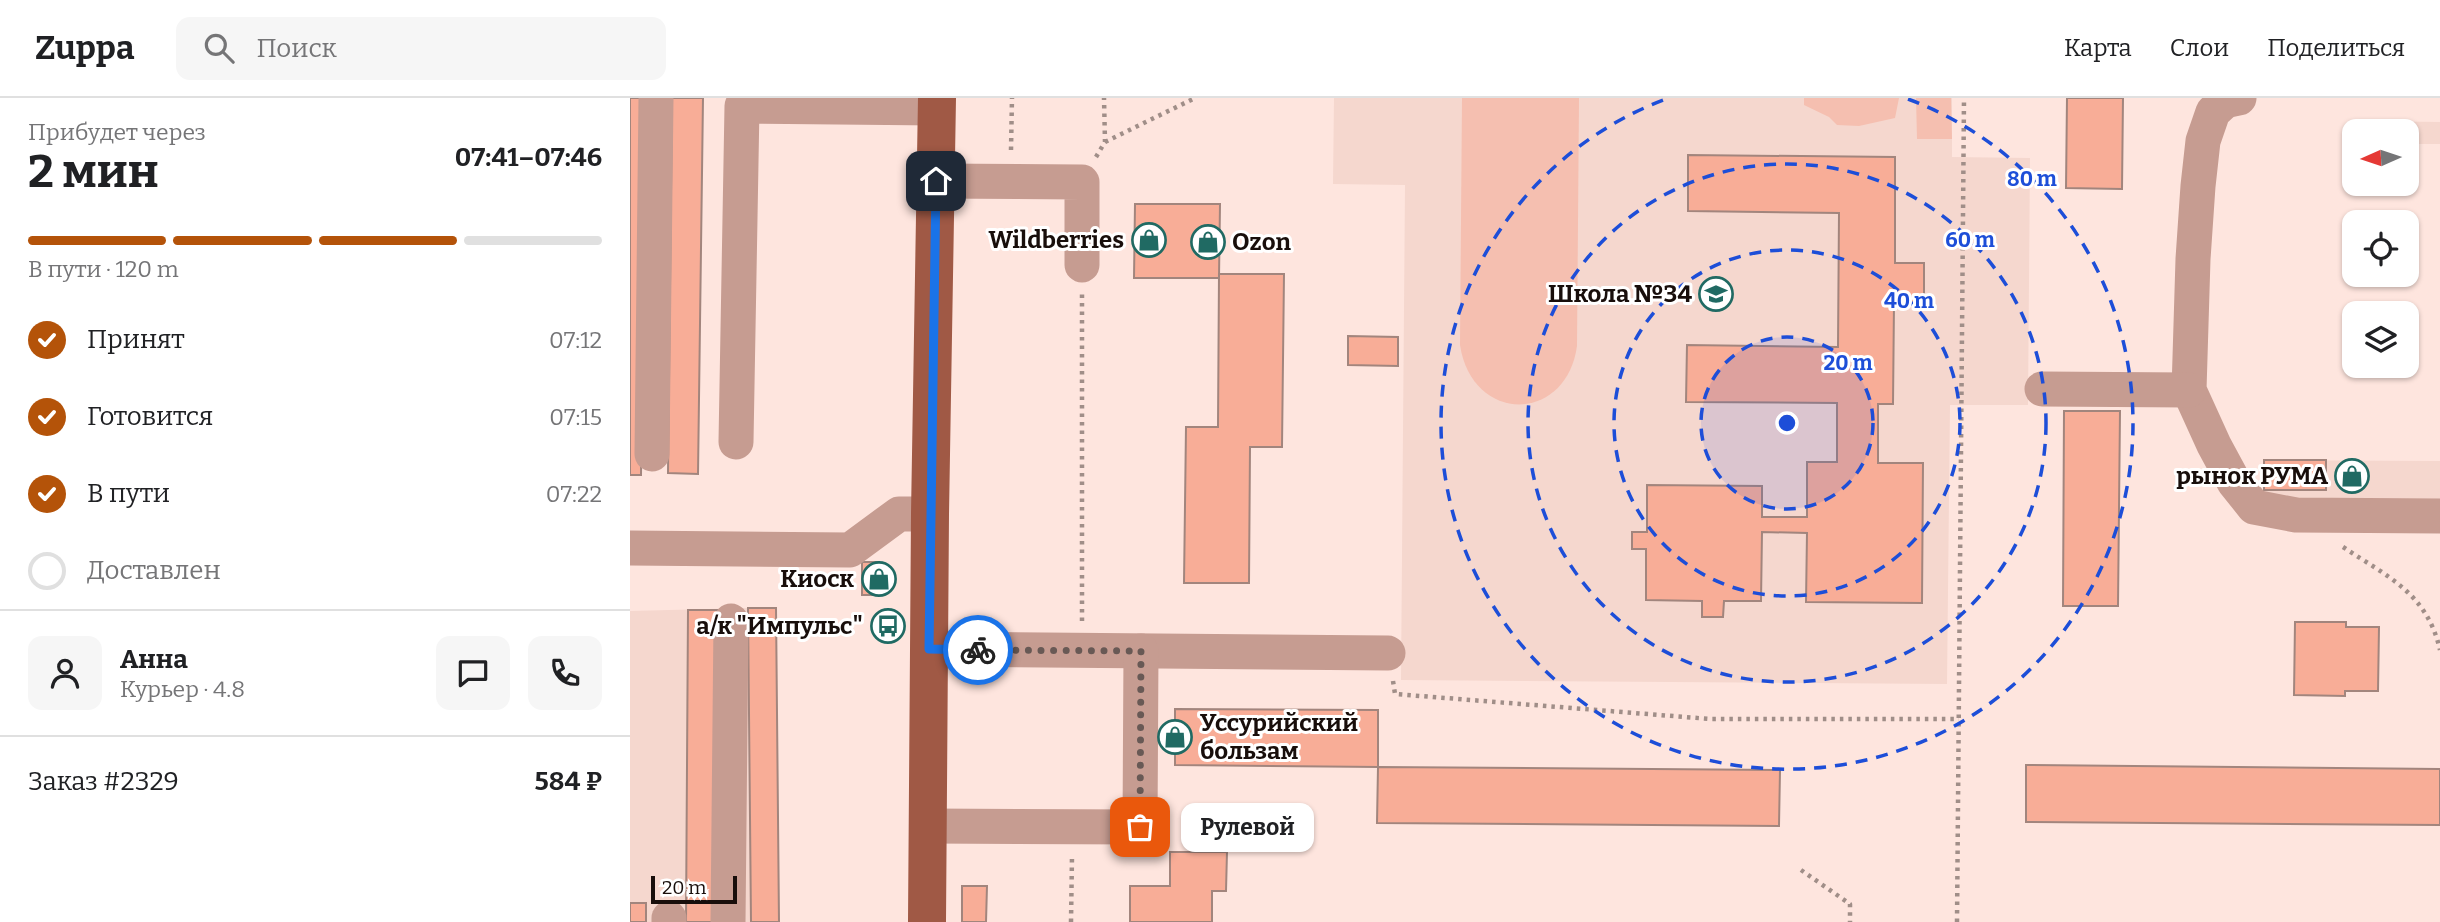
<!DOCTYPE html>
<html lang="ru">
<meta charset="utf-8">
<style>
body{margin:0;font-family:Bitter,serif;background:#f6f6f6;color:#202124;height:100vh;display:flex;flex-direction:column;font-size:26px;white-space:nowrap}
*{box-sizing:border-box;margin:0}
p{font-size:23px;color:#757577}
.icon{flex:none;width:38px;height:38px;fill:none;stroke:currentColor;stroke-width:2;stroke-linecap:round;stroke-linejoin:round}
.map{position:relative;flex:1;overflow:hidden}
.details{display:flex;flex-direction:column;background:#fff;width:630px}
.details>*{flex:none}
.needle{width:46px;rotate:267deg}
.controls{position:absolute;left:1712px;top:21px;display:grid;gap:14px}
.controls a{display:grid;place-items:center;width:77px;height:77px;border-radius:14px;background:#fff;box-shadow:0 2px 5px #0004;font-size:35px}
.scale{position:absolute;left:21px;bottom:18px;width:86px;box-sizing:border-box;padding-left:7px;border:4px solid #180e0b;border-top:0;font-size:19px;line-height:24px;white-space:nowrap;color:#180e0b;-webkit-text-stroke:5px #fff;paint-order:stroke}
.pin{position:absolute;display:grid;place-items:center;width:60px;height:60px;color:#fff;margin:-30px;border-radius:14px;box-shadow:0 4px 10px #0006}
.courier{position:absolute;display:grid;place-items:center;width:70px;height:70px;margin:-35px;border:5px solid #1a73e8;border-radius:50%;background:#fff;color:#222;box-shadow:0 2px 9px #0007}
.bubble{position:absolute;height:49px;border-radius:14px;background:#fff;box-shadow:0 2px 5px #0004;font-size:23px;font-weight:700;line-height:49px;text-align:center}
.headline em{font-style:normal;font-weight:700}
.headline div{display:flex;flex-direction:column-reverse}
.headline{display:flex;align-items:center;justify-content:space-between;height:119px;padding:0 28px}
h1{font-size:46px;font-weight:700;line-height:52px}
.bar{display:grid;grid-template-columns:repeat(4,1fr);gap:10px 7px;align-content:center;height:84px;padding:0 28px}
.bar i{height:9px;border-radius:5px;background:#e0e0e0}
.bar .on{background:#b45309}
.bar p{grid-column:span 4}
.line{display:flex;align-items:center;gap:18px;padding:0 28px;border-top:2px solid #e0e0e0}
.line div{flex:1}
.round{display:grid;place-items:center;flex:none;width:74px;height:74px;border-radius:14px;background:#f6f6f6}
ol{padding:0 28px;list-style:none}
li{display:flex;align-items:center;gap:21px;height:77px}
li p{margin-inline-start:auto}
li .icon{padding:7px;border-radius:50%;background:#b45309;color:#fff;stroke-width:4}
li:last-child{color:#757577}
li i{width:38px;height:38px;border:4px solid #e0e0e0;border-radius:50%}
header{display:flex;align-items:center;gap:42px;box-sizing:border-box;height:98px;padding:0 35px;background:#fff;border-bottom:2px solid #e0e0e0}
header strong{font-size:33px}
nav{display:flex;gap:38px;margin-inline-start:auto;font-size:24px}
.search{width:490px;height:63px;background:#f6f6f6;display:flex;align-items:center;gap:18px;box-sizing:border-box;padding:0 24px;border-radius:14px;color:#757577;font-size:26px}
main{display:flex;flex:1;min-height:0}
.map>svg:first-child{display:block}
.built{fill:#f5d7ce}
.green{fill:#f5bfb0}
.building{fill:#f8ad97;stroke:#a2857d;stroke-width:2}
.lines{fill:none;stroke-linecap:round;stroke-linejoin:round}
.path{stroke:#a08e88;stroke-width:4.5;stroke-dasharray:3.5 5;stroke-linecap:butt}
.minor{stroke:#c69c91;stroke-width:35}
.major{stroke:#a05945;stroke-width:38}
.done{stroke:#685955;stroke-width:7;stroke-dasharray:0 12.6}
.route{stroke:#1a73e8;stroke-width:9}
.ring{fill:none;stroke:#1d4ed8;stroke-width:3.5;stroke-dasharray:12 9}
.labels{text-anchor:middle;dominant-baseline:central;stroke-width:6;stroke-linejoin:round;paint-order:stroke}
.poi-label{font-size:24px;font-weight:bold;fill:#180e0b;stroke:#fff;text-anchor:end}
.centre{fill:#1d4ed8;stroke:#fff;stroke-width:3.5}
.ring-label{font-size:21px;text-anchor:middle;font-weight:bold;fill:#1d4ed8;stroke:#fff;stroke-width:6;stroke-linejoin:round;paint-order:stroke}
</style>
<header>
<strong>Zuppa</strong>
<div class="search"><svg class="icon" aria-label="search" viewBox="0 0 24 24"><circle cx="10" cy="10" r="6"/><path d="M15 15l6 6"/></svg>Поиск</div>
<nav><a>Карта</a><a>Слои</a><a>Поделиться</a></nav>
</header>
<main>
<section class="details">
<div class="headline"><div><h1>2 мин</h1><p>Прибудет через</p></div><em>07:41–07:46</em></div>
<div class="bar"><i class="on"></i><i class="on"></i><i class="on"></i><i></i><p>В пути · 120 m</p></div>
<ol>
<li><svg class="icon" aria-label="check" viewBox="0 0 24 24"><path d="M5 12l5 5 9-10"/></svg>Принят<p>07:12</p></li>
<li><svg class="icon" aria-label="check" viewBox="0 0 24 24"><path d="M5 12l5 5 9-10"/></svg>Готовится<p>07:15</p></li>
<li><svg class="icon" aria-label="check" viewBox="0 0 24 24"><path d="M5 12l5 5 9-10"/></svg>В пути<p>07:22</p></li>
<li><i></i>Доставлен</li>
</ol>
<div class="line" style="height:126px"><a class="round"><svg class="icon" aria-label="person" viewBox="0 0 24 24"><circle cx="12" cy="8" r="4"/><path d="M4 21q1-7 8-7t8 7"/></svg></a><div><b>Анна</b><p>Курьер · 4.8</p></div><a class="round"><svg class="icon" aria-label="chat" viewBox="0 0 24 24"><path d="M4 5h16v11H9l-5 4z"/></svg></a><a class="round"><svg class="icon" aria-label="phone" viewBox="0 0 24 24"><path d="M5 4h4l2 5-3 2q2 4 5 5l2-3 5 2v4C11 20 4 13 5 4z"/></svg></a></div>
<div class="line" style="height:91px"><div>Заказ #2329</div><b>584 ₽</b></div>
</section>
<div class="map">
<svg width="1810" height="824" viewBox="0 0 1810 824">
<rect width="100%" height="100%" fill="#fee5de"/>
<!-- built -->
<g class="built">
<path d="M704,0H1322V59L1400,60L1398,307H1320L1317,586L771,582L775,87L703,86Z"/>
<path d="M1737,23L1810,24V46H1776V33H1737Z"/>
<path d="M1634,362L1810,363V405L1634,404Z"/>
<path d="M118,510H146L149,824H0V513Z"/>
</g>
<!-- green -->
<g class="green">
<path d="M832,0H949L947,248C936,326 842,326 830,247Z"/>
<path d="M1174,0H1269L1265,20L1229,28L1207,27L1199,19L1174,7Z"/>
<path d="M1286,0H1321L1322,41H1287Z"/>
</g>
<!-- building -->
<g class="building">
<path d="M0,0H15L11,377H0Z"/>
<path d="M42,0H73L68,376L38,375Z"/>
<path d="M1437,0H1493L1492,91L1436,90Z"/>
<path d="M1058,57L1265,59V165H1294V205H1264L1263,306H1248V365H1293L1292,505L1176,504L1177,435L1132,434L1131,503H1094L1093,519H1072V503L1016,502V451H1002V434H1017V387L1132,388V419H1177V364H1207V305L1056,304L1057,247L1208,249L1209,115L1058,113Z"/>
<path d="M505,106H590L589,180H504Z"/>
<path d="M589,176H654L652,349H620L619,485H554L556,329H588Z"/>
<path d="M718,238L768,239V268L718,267Z"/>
<path d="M1434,313H1490L1488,508H1433Z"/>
<rect x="1634" y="362" width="62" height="30"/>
<rect x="232" y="464" width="17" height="33"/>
<path d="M118,510H146L149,824H121Z"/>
<path d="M58,512H89L87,824H56Z"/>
<path d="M1665,524H1716V529H1749L1748,593H1715V598L1664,597Z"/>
<path d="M545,611L748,612V669L545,667Z"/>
<path d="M1396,667L1810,671V727L1396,724Z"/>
<path d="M748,669L1150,672L1149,728L747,725Z"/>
<path d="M540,754H597L596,793H582V824H500V788H540Z"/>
<path d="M332,788H357L356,824H332Z"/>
<rect x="0" y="805" width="16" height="19"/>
</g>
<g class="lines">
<!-- path -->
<g class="path">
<path d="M475,44L565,0"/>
<path d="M381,52L382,0"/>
<path d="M466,59L475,44L474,0"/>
<path d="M1713,449C1758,479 1797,495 1810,552"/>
<path d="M452,523V196"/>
<path d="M763,583L765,596L1080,621H1329"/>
<path d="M1171,772L1220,806V824"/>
<path d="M441,824L442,758"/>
<path d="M1327,824L1334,0"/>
</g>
<!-- minor -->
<g class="minor">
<path d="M1609,0L1595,3L1583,14L1573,43L1568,88L1563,161L1559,292L1584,347L1604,384L1624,409L1666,417L1810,418"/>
<path d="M306,83L452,84V167"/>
<path d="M1412,291L1559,292"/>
<path d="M106,344L112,8L307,10"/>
<path d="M22,356L26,0"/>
<path d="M0,450L220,452L269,416H300"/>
<path d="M299,551L758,555"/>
<path d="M298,728L510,729L511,553"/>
<path d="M39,824V820"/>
<path d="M98,824L101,523"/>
</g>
<!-- major -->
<path class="major" d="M297,824L300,416L307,0"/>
</g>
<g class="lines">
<!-- done -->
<path class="done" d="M348,552L511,553L510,729"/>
<!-- route -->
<path class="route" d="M306,83L299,551L348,552"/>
</g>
<!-- distance rings -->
<circle cx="1157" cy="325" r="86" fill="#1d4ed8" fill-opacity=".12"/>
<g class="ring">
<circle cx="1157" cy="325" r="86"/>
<circle cx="1157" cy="325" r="173"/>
<circle cx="1157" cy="325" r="259"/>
<path d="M1278 1A346 346 0 1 1 1036 1"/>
</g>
<!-- icons -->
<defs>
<g id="shop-ring" transform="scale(1.75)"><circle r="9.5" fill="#fff" stroke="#206a63" stroke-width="1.5"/><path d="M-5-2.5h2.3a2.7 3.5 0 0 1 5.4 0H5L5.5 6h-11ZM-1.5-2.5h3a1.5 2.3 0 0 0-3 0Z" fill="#206a63"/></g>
<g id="school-ring" transform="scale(1.75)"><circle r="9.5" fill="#fff" stroke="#206a63" stroke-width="1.5"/><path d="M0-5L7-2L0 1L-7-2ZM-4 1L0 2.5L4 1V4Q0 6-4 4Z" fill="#206a63"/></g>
<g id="bus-ring" transform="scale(1.75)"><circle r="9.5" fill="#fff" stroke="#206a63" stroke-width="1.5"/><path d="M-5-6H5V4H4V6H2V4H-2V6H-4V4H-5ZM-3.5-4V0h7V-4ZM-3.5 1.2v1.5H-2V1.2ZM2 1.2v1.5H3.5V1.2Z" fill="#206a63"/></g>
</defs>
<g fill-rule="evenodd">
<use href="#shop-ring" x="519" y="142"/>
<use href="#shop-ring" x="578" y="144"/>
<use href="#school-ring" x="1086" y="196"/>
<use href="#shop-ring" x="1722" y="378"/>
<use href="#shop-ring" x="249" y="481"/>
<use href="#bus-ring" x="258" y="528"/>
<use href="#shop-ring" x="545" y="639"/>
</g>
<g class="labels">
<!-- poi labels -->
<g class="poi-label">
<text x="494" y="142">Wildberries</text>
<text x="602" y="144" text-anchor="start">Ozon</text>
<text x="1062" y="196">Школа №34</text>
<text x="1698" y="378">рынок РУМА</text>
<text x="224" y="481">Киоск</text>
<text x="233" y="528">а/к "Импульс"</text>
<text x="570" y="625" text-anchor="start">Уссурийский<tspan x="570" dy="28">бользам</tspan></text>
</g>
</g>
<circle cx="1157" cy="325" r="10" class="centre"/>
<g class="ring-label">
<text x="1402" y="88">80 m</text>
<text x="1340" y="149">60 m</text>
<text x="1279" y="210">40 m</text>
<text x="1218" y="272">20 m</text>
</g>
</svg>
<div class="controls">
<a><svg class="needle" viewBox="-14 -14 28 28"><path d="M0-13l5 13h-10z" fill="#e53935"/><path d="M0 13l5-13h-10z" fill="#757577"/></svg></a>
<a><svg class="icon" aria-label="locate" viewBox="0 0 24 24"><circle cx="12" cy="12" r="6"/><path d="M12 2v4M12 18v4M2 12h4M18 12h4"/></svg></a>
<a><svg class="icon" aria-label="layers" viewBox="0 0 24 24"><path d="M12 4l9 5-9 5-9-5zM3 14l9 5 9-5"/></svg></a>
</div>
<div class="scale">20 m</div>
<div class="pin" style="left:510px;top:729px;background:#ea580c"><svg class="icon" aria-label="bag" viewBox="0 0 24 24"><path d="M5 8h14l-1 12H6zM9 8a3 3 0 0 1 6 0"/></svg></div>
<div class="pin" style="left:306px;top:83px;background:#1f2937"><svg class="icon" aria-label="home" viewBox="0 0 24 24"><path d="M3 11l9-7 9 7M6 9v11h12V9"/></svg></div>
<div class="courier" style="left:348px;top:552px"><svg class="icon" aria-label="bike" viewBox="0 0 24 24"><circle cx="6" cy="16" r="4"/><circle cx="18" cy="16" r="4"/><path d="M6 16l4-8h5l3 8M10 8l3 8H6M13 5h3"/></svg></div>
<div class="bubble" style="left:551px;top:705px;width:133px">Рулевой</div>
</div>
</main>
